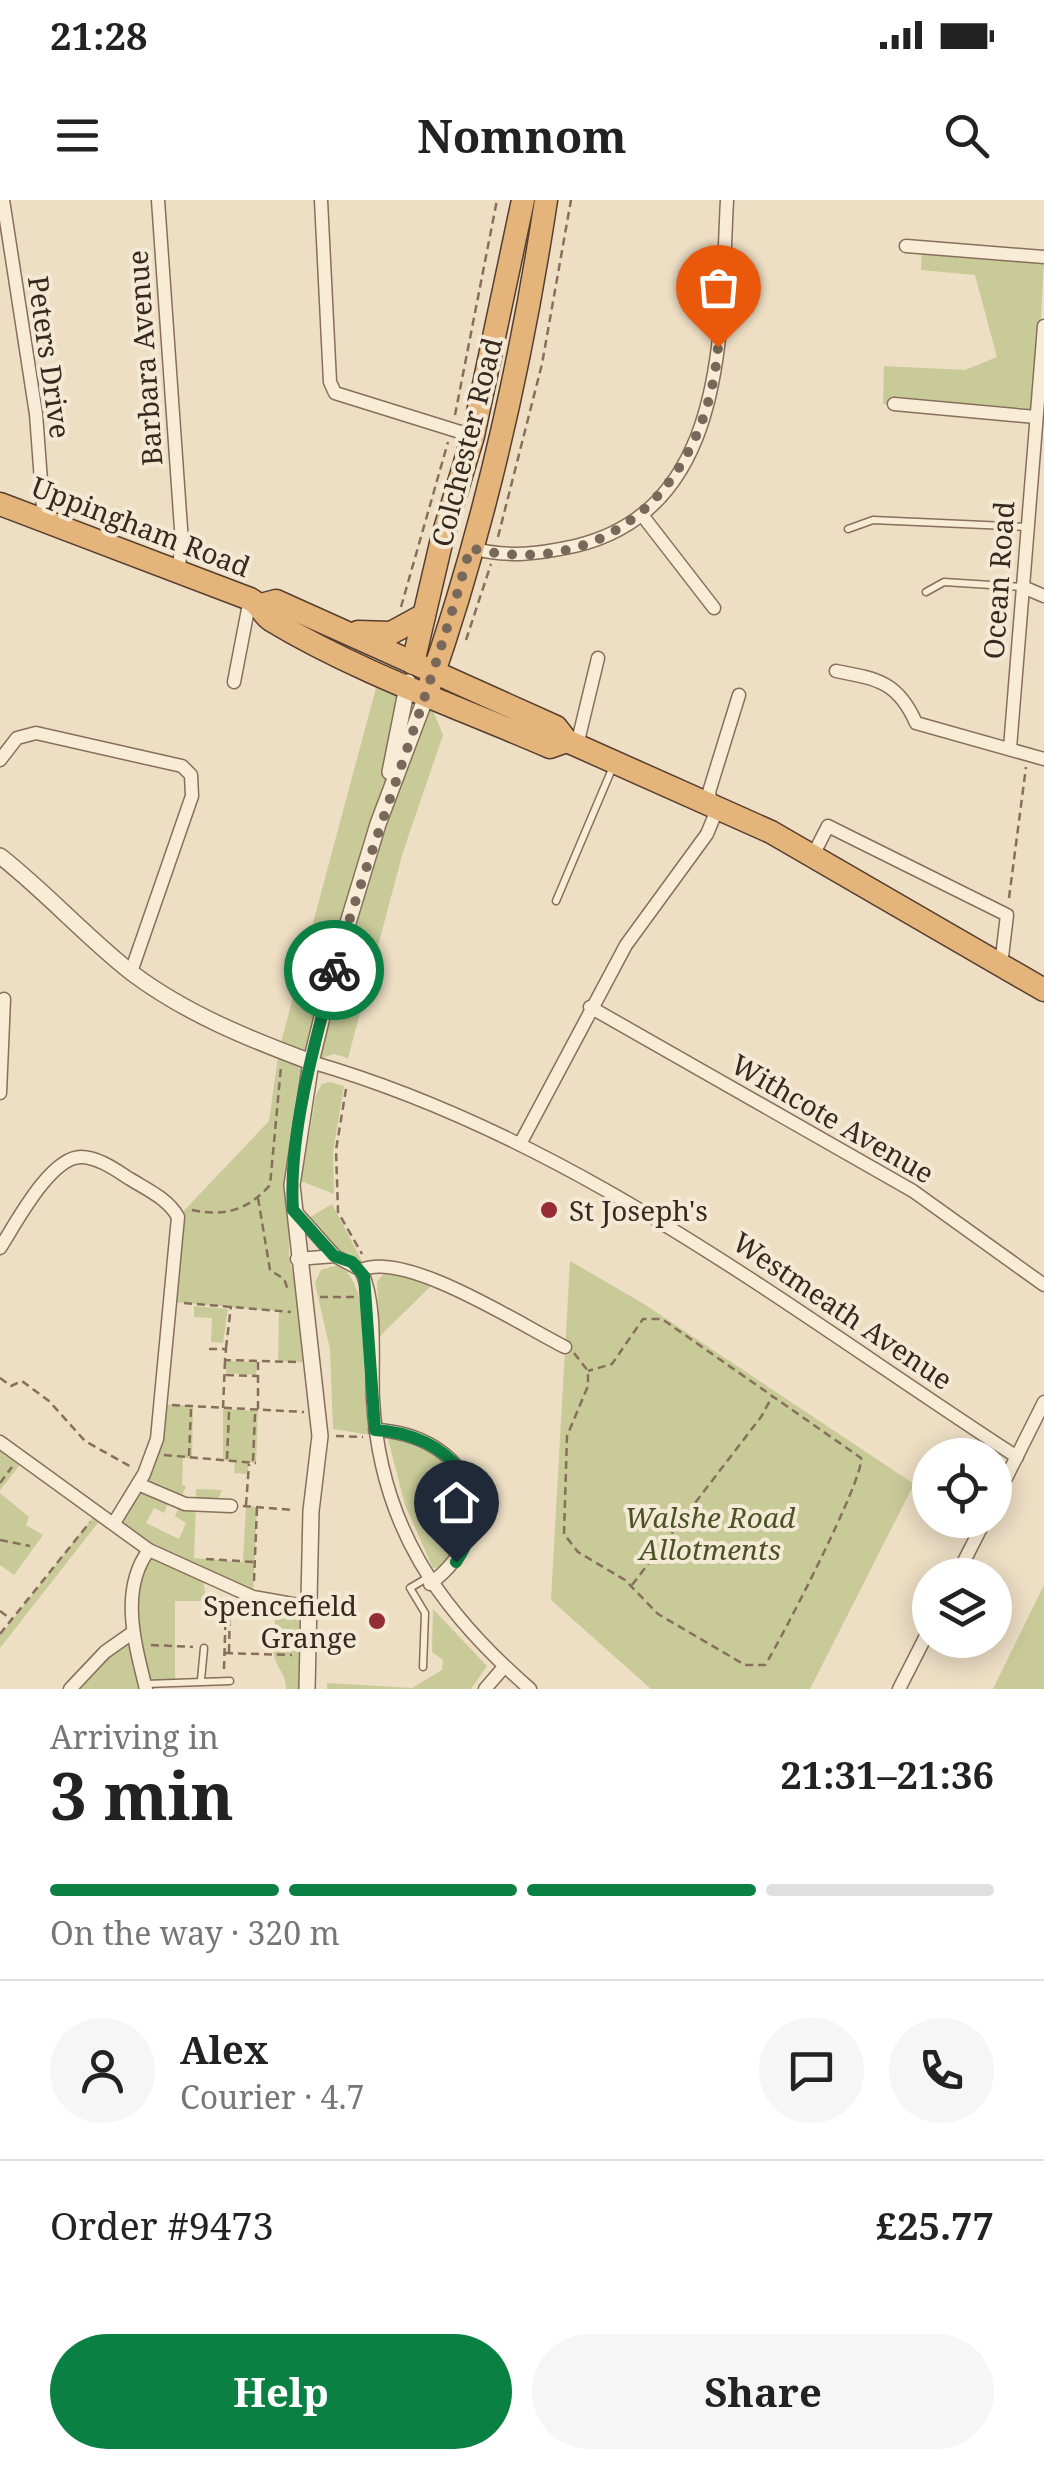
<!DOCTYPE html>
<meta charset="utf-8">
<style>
body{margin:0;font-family:"Noto Serif",serif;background:#f6f6f6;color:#222;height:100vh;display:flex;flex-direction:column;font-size:38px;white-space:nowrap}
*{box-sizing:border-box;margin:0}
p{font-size:32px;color:#767676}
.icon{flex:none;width:55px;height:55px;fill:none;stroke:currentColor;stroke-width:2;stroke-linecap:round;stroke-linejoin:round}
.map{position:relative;height:1489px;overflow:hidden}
.panel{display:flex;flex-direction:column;background:#fff;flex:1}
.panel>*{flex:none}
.buttons{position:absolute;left:912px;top:1238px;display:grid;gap:20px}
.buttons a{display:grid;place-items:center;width:100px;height:100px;border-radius:50%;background:#fff;box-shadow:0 5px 25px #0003;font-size:50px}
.pin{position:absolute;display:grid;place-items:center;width:85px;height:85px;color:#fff;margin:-102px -42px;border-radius:50% 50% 50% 0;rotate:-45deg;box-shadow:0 0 10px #0007}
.pin .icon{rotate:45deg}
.courier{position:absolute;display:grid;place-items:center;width:100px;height:100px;margin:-50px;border:8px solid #0b8043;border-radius:50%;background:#fff;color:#222;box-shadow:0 2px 12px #0007}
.overview em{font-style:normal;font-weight:700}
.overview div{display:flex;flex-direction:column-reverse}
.overview{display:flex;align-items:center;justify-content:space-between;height:170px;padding:0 50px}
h1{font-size:65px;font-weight:700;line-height:75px}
.bar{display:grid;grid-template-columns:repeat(4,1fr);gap:15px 10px;align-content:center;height:120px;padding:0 50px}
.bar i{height:12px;border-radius:8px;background:#e0e0e0}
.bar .active{background:#0b8043}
.bar p{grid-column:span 4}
.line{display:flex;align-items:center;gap:25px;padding:0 50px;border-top:2px solid #e0e0e0}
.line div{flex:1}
.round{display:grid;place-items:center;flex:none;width:105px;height:105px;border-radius:52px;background:#f6f6f6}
.action{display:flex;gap:20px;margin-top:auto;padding:20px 50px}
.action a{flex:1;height:115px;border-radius:60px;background:#0b8043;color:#fff;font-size:40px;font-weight:700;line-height:115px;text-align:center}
.action a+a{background:#f6f6f6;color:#222}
.status{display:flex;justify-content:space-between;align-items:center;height:70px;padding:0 50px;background:#fff;direction:ltr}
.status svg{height:28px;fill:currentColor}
header{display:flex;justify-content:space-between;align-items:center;height:130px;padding:0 50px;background:#fff;font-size:45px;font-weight:700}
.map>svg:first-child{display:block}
.green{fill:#c8ca98}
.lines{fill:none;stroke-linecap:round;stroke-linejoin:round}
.service-casing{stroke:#876f5b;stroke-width:9}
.minor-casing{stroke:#876f5b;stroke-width:15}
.tertiary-casing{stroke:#876f5b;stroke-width:18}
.trunk-casing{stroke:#553e2f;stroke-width:25}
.path{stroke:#876f5b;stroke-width:2.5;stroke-dasharray:8 5;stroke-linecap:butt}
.service{stroke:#f8ecd7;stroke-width:6}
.minor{stroke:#f8ecd7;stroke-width:12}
.tertiary{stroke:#f8ecd7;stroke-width:15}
.trunk{stroke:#e4b47a;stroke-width:22}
.done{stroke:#776859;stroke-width:10;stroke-dasharray:0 18}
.route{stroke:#0b8043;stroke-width:12}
.poi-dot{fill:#942d35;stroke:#f4e9d4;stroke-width:4}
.labels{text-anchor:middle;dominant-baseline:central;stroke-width:8;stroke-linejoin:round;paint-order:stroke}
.street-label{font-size:28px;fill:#37291f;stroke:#f4e9d4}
.poi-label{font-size:28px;fill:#37291f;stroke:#f4e9d4;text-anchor:start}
.park-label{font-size:28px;font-style:italic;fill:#4b5326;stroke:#f4e9d4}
</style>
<div class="status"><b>21:28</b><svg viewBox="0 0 49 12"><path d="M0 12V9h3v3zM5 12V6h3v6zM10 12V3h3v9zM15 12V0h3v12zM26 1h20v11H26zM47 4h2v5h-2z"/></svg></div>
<header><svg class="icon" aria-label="menu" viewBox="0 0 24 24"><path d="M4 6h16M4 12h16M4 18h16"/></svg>Nomnom<svg class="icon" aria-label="search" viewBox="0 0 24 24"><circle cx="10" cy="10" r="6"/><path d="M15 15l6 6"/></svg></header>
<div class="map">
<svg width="1044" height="1489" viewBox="0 0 1044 1489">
<rect width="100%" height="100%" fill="#eddec4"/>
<!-- green -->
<g class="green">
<path d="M922,47L1044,57L1036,217L883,204L884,166L965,170L997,157L975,75L921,70Z"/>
<path d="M376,488L427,496L443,535L403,652L348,858L334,854L311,862L288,981L289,1057L314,1163L278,1161L279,1111L173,1102L178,1017L269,921L279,850Z"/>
<path d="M330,882L344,886L333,952L334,994L301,981L316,895L322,884Z"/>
<path d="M332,1004L363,1063L326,1043L304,1021Z"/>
<path d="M570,1061L644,1104L914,1284L810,1489H651L551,1400Z"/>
<path d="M338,1065C375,1083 365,1196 370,1235L333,1229L330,1149L315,1083L321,1070Z"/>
<path d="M391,1065L433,1084L380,1136L377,1082Z"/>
<path d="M194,1106L228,1109L223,1143L211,1142L212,1118L194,1117Z"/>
<path d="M226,1161L257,1162L256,1175L226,1173Z"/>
<path d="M161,1204L193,1206L192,1258H183L182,1285L186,1286L179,1302L170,1298L164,1313L154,1308L146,1323L179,1339L186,1323L175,1316L178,1309L196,1304V1289L222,1290L216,1305H196L194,1358L243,1362L246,1306L257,1307L253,1397L203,1379L206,1401H175V1482L145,1484L146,1489H70L132,1433L136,1367L148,1350L114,1323L138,1284Z"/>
<path d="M223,1209L258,1211L256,1263L248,1262V1274L234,1273L235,1262L223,1260Z"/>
<path d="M395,1236C445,1243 467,1289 459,1334C457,1347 452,1360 440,1367L433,1368L405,1305L388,1239Z"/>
<path d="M0,1242L23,1261L0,1290Z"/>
<path d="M0,1293L29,1317L26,1325L43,1335L14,1375L0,1365Z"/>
<path d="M98,1311L104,1315L0,1448V1436Z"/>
<path d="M1044,1385V1489H993Z"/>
<path d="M271,1401L309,1407L307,1489H286C286,1474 279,1471 275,1459C270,1439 280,1420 271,1401Z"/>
<path d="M433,1409L487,1466L471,1489H327V1483L412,1488L442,1470L443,1460L432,1452Z"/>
</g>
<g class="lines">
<!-- service casing -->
<g class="service-casing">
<g id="service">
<path d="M848,329L873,320L1027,327"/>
<path d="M926,392L944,382L1022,387"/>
<path d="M556,701L612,569"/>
<path d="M423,1467L425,1413L410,1388L427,1378"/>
<path d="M201,1480L204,1448"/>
<path d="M146,1484L230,1481"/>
</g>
</g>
<!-- minor casing -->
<g class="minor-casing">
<g id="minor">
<path d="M3,0L36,214L44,321"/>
<path d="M158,0L182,343L178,372"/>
<path d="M321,0L330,182L335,193L473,236"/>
<path d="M906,46L1044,57"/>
<path d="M894,204L1036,217"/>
<path d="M642,315L714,408"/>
<path d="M471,348C509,358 538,354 575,346C731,309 720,125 727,0"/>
<path d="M1023,387L1044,396"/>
<path d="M836,471C878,479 898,482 916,523L1044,559"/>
<path d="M234,482L250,399"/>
<path d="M577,545L598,458"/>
<path d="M1010,548L1044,126"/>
<path d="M0,560L17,538L36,533L182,566L191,575L192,596L131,772"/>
<path d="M813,655L828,626L1007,715L1001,765"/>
<path d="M590,807L913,991L1044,1085"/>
<path d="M311,862C575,938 790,1110 1017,1257"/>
<path d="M0,893L4,799"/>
<path d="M520,944L626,745L707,634L714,617L709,592L739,495"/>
<path d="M295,1011L335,1056"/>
<path d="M0,1048C15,1025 50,957 81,957C98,957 116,970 130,979C148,990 168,999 178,1017L157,1239L144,1274L114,1323"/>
<path d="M297,1059L335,1056L361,1070C378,1106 371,1161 373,1200C380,1325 438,1409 530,1489"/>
<path d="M361,1070C406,1050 521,1125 565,1147"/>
<path d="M375,1230C469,1234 510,1323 430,1384"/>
<path d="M0,1242L149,1350L253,1397L309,1407"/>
<path d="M138,1284L185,1304L231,1306"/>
<path d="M995,1300L1044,1202"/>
<path d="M957,1375L985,1320"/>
<path d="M70,1489L105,1452L132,1433"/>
<path d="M146,1489C135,1444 119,1390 149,1350"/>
<path d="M485,1489L504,1467"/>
<path d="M899,1489L930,1428"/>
</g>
</g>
<!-- tertiary casing -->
<g class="tertiary-casing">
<g id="tertiary">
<path d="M390,572L408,482"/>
<path d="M0,656C46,692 86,737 132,773C185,813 249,839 311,862"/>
<path d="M307,1489L311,1311L320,1236L292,985L311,862L333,772L378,624L427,494"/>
</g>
</g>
<!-- trunk casing -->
<g class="trunk-casing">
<g id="trunk">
<path d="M0,304L250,399C261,405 262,414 271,420C357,472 458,507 550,547L567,541"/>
<path d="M261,405L276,401L556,527L567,541L771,632L1044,790"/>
<path d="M358,432L391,433L424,415"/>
<path d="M413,463L442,339L473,236L523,0"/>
<path d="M429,487C484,329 521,165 546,0"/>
</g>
</g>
<!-- path -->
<g class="path">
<path d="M455,215L497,0"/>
<path d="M498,337L542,164L571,0"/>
<path d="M401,407L448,242"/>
<path d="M466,440L491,364"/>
<path d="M1009,698L1026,567"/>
<path d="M346,889L336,950L338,1012L362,1054"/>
<path d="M258,998L270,1070L284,1079L288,1090"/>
<path d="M192,1010C225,1017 248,1010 270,985L281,867"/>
<path d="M320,1097H357"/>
<path d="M184,1103L291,1112"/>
<path d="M226,1148L231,1106"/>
<path d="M209,1149H226L225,1160L296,1162"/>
<path d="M574,1153L588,1171V1186L567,1236L564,1334L578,1352L625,1380L658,1414L745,1465H765C781,1440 865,1277 861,1258L662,1119H643L612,1164L588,1171"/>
<path d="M226,1175L258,1176"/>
<path d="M0,1178L11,1186L22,1181L49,1201L85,1241L133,1268"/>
<path d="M172,1205L304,1212"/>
<path d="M223,1208L225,1161"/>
<path d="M258,1209V1162"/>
<path d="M336,1236L363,1237"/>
<path d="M164,1255L256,1263"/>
<path d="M189,1256L191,1209"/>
<path d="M227,1259L229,1212"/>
<path d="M253,1261L255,1214"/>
<path d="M0,1283L12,1267"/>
<path d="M246,1305L249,1264"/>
<path d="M243,1306L294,1310"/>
<path d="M0,1340L30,1346"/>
<path d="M206,1359L254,1362"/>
<path d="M254,1381L257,1307"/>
<path d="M632,1385L761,1217L772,1197"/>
<path d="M0,1411L11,1419"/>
<path d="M0,1434L90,1322"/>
<path d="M151,1445L193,1447"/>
<path d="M229,1452L230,1405"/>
<path d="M225,1453L292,1455"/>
<path d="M224,1469L226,1402"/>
</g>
<!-- service -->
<use href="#service" class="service"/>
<!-- minor -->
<use href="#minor" class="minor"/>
<!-- tertiary -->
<use href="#tertiary" class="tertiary"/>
<!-- trunk -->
<use href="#trunk" class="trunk"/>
</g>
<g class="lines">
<!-- done -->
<path class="done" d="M334,770C376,628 432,491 470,348C611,383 707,280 718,147"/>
<!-- route -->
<path class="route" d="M334,770C315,842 288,935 293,1010L334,1056L352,1062L364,1076L375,1230C449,1234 502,1292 456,1362"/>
</g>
<!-- markers -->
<g class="poi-dot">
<circle cx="549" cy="1010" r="10"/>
<circle cx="377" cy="1421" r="10"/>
</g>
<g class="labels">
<!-- street labels -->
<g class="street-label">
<text transform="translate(50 157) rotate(82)">Peters Drive</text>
<text transform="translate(144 158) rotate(-94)">Barbara Avenue</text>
<text transform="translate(466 242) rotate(-76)">Colchester Road</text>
<text transform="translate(141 326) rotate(21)">Uppingham Road</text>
<text transform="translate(998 380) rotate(-86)">Ocean Road</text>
<text transform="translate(833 918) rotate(30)">Withcote Avenue</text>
<text transform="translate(843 1110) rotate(34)">Westmeath Avenue</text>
</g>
<!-- poi labels -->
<g class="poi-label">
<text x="569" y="1010">St Joseph's</text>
<text x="357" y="1405" text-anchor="end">Spencefield<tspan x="357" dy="32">Grange</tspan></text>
</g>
<!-- park labels -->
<g class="park-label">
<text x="710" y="1317">Walshe Road<tspan x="710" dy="32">Allotments</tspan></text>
</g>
</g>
</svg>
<div class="buttons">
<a><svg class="icon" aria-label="locate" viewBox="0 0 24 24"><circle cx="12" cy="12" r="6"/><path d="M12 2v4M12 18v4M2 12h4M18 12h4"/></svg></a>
<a><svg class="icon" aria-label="layers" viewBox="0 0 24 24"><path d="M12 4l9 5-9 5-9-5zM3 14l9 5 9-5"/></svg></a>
</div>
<div class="pin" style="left:718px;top:147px;background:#ea580c"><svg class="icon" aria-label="bag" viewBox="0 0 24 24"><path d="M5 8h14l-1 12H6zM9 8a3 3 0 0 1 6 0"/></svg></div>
<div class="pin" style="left:456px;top:1362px;background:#1f2937"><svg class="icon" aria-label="home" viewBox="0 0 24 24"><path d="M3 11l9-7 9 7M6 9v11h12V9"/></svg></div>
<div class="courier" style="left:334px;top:770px"><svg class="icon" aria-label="bike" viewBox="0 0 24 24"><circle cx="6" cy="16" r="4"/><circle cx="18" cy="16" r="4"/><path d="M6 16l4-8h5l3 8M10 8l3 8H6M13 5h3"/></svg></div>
</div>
<section class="panel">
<div class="overview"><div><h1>3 min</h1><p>Arriving in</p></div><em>21:31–21:36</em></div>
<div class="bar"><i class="active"></i><i class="active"></i><i class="active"></i><i></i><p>On the way · 320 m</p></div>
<div class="line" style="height:180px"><a class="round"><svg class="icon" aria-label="person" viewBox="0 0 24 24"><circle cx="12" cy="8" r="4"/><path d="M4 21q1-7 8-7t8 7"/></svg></a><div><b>Alex</b><p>Courier · 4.7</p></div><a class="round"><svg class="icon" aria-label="chat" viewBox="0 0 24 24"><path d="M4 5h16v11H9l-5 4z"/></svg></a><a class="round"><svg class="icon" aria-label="phone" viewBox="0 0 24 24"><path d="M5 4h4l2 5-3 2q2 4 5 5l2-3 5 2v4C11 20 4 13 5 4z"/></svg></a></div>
<div class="line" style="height:130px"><div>Order #9473</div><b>£25.77</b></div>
<div class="action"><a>Help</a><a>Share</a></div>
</section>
